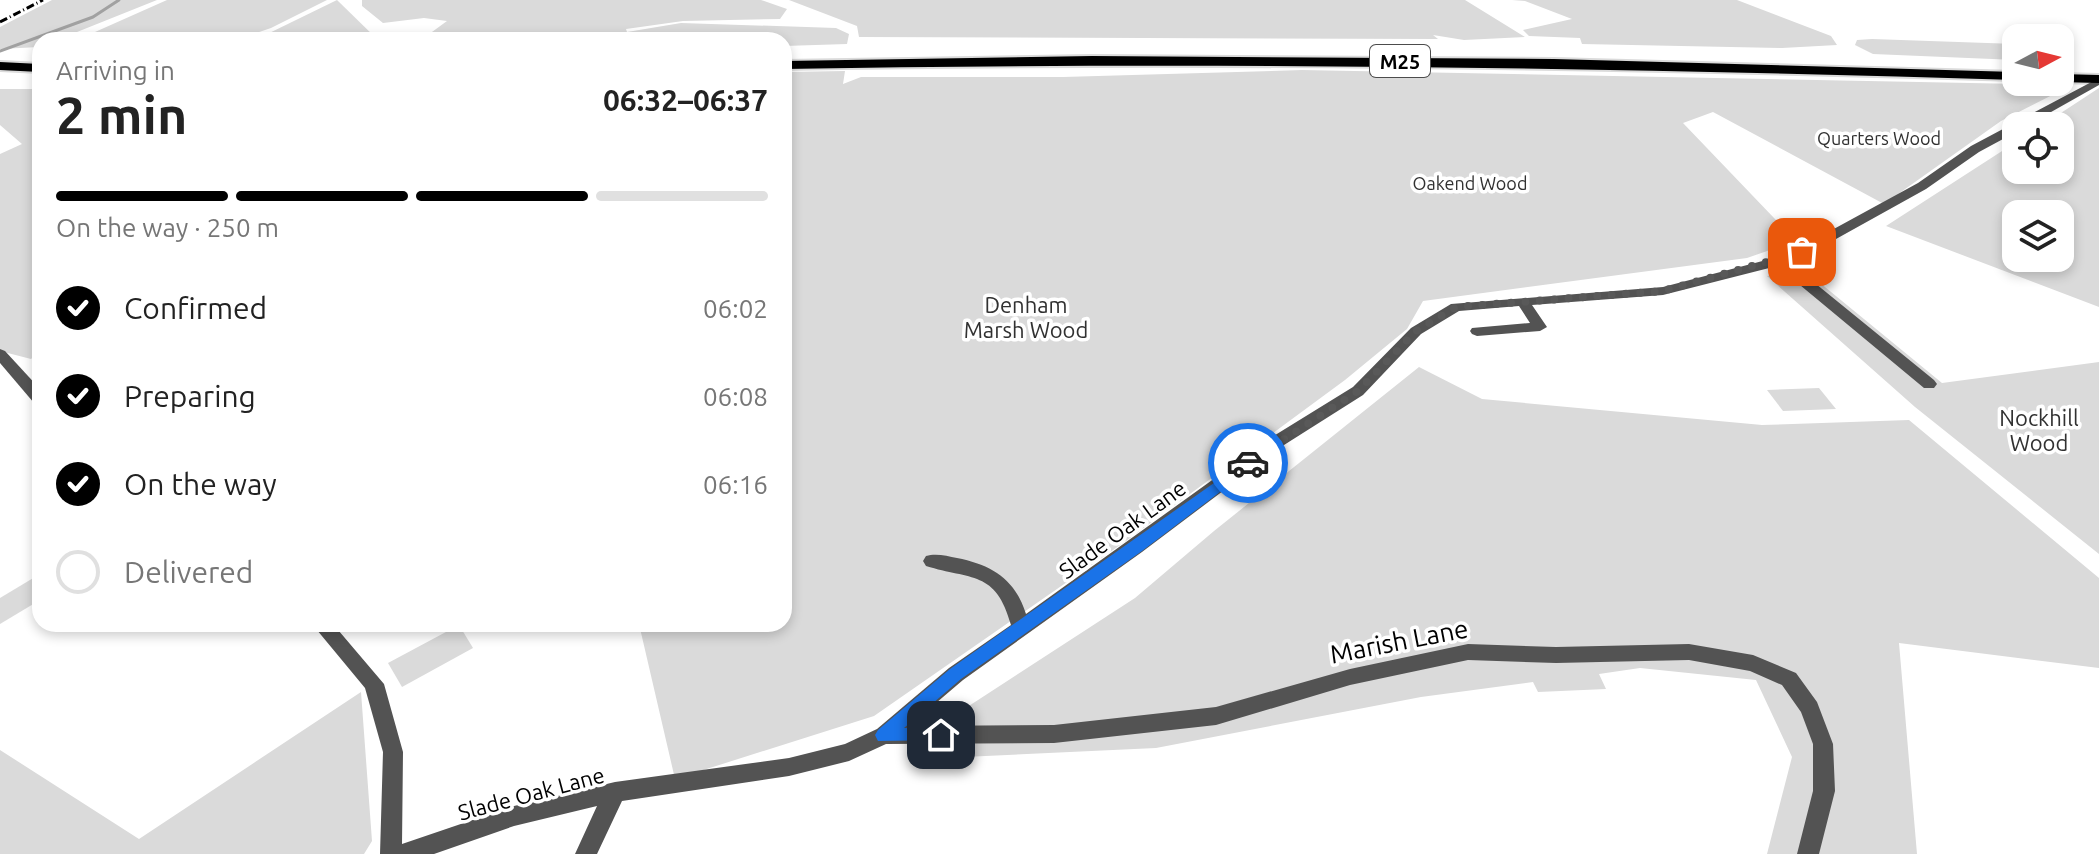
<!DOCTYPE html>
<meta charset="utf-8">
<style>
body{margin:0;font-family:Ubuntu,sans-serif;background:#f2f2f2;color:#222;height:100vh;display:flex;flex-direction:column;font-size:30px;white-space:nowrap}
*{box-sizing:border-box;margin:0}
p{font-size:26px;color:#767676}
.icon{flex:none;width:44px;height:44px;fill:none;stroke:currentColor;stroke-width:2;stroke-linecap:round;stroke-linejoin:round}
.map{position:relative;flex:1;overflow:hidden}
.panel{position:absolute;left:32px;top:32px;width:760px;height:600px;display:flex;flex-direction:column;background:#fff;border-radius:24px;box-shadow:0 4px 12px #0003}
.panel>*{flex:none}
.needle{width:52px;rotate:83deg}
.fabs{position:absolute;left:2002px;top:24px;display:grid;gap:16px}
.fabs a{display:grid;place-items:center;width:72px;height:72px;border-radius:16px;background:#fff;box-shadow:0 4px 12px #0003;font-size:40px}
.pin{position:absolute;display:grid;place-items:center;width:68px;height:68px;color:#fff;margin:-34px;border-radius:16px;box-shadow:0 4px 12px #0006}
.courier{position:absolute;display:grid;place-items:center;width:80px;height:80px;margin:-40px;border:6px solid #1a73e8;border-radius:50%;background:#fff;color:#222;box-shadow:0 2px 10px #0007}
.summary em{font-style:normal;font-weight:700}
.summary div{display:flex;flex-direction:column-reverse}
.summary{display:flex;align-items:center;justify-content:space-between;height:136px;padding:0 24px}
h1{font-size:52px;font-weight:700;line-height:60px}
.bar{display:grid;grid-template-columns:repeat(4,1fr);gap:12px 8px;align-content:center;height:96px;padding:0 24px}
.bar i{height:10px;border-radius:6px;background:#e0e0e0}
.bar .selected{background:#000}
.bar p{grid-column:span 4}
ol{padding:0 24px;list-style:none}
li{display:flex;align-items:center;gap:24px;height:88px}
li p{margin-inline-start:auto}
li .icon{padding:8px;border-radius:50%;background:#000;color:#fff;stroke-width:4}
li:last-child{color:#767676}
li i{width:44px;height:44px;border:4px solid #e0e0e0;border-radius:50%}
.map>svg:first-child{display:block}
.green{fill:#dadada;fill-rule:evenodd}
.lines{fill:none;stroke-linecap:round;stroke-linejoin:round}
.stream{stroke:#a1a1a1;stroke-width:3}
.highway-casing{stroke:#dbdbdb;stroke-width:4}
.minor{fill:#535353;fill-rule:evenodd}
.highway{fill:#000;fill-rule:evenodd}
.rail{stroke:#000;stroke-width:3;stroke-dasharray:8 3 1 3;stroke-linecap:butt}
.route{fill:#1a73e8}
.done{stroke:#595959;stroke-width:8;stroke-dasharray:0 14.4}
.labels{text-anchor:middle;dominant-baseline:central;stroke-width:7;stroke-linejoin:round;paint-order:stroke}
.far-park-label{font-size:18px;fill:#313131;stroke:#fff}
.shield{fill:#fff;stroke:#4c4c4c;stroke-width:2}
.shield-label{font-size:20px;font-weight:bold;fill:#000}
.park-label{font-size:22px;fill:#313131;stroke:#fff}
.street-label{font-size:22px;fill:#000;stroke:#fff}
.near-street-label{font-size:26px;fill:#000;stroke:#fff}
</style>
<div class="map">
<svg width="2099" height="854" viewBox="0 0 2099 854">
<rect width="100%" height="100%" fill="#fff"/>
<!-- green -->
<g class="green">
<path d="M52,0H157L57,40H40L39,47L0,49V27Z"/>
<path d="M167,0H327L271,28L236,40H77Z"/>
<path d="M337,0L378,40H255Z"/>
<path d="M362,0H761L787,9L780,19L683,21L626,29L627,32L681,23L836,28L849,34L847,44L784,46V40H580L602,35L529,40H421L447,21L424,18L383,23L362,6Z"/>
<path d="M789,0H1465L1525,37L1464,40L1433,35L1438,39L859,37L857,26Z"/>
<path d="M1512,0H1737L1831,36L1837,45L1782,48L1582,44L1580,38L1529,36L1523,30L1572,19L1525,1Z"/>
<path d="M1872,39L2016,44V60L1873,54L1855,45L1857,40Z"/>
<path d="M1302,70L2072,85L2001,121L1884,204L1713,112L1683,123L1796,241L1747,258L1423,301L1407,329L1345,380L1126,541L874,716L675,779L639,624H784V72L845,71L843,84L861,77H1063Z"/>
<path d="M2099,88V307L1886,226L2016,142V170H2060V126H2041ZM2016,214H2060V258H2016Z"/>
<path d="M0,89H40V351L31,359L0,351V154L22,144L0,125Z"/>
<path d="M1803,269L1942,383L2099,362V554L1915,407L1767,276Z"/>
<path d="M1419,367L1482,399L1762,425L1909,420L2099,578V668L1899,643L1917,854H1767L1792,757L1756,680L1640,668L1599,674L1606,689L1538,692L1533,682L1421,697L1156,748L921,759L935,728L1135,598L1214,531Z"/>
<path d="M1819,388L1836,409L1783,411L1767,390Z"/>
<path d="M40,574V600L0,624V598Z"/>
<path d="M459,625L473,648L402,687L388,663Z"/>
<path d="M361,692L372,841L364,854H0V750L139,839Z"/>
</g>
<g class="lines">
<!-- stream -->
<path class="stream" d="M0,51L93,17L119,0"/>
<!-- highway casing -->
<g class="highway-casing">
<g id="highway">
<path d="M1092,56L1554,59L2016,72V80C1605,67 1195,62 784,69V61Z"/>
<path d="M0,62L40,64V72L0,70Z"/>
<path d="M2060,74L2099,75V83L2058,82Z"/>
</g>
</g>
<!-- minor -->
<g class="minor">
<path d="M2099,78V85L2026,126H2016V132L1979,152L1926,189L1809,254L1789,262L1934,380L1937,384L1934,388H1924L1777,266L1663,295L1532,305L1547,327L1540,331L1477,336L1472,334L1470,331L1472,328L1530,323L1519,306L1459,311L1421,334L1363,395L1284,445L1142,552L963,680L909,726L1054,725L1216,707L1350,669L1468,644L1556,647L1689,644L1753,655L1796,673L1817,702L1833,744L1835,791L1819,854H1797L1813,791V744L1801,712L1782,685L1750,671L1689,660L1556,663L1468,660L1350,685L1216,725L1054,743L886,744L849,761L789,776L622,801L597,854H575L597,806L514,826L434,854H380L383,752L365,688L312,624H333L384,684L403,752L402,844L514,806L615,782L789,758L845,744L877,729L949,668L1011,625C996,570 971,580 926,566L923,561L926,556C936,553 947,556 957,558C992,565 1015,579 1026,614L1272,437L1353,387L1411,328L1451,304L1663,287L1774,258L1799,248L1918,183L1971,146Z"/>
<path d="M0,349L5,351L40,389V404L34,403L0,363Z"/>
</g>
<!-- highway -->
<use href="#highway" class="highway"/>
<!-- rail -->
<path class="rail" d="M0,22L43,0"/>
</g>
<!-- route -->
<path class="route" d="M1248,459L1253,460V467L1142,551L961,679L904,728L941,727L949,735L947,740L878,741L875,735L878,730L950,669Z"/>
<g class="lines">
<!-- done -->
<path class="done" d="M1248,463L1358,391L1416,331L1456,307L1663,291L1802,252"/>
</g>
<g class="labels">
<!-- far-park labels -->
<g class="far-park-label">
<text x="1879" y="138">Quarters Wood</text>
<text x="1470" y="183">Oakend Wood</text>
</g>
<!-- shield labels -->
<rect class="shield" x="1370" y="45" width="60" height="32" rx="6"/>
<g class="shield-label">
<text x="1400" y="61">M25</text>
</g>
<!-- park labels -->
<g class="park-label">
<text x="1026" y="304">Denham<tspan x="1026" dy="25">Marsh Wood</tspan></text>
<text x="2039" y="417">Nockhill<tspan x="2039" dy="25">Wood</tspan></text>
</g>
<!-- street labels -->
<g class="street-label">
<text transform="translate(1122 529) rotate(-36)">Slade Oak Lane</text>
<text transform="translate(531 793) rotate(-15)">Slade Oak Lane</text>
</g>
<!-- near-street labels -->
<g class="near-street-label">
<text transform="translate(1399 641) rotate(-11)">Marish Lane</text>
</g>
</g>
</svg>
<div class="fabs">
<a><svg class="needle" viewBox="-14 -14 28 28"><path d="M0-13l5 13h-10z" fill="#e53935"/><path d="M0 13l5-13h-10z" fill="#767676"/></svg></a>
<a><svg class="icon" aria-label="locate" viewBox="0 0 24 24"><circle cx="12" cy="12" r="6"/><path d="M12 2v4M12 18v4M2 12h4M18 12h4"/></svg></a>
<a><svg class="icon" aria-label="layers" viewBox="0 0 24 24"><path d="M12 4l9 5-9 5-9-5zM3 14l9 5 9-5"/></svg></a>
</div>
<div class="pin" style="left:1802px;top:252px;background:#ea580c"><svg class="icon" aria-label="bag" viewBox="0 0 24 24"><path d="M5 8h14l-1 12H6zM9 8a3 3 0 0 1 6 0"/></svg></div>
<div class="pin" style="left:941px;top:735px;background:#1f2937"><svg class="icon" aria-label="home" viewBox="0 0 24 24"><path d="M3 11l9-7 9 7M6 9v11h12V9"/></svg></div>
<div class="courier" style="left:1248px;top:463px"><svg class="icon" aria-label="car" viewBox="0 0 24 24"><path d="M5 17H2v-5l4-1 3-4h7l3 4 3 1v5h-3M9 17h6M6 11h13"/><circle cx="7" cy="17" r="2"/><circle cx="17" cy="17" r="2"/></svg></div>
<section class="panel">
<div class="summary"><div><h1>2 min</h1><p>Arriving in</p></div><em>06:32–06:37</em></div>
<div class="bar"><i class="selected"></i><i class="selected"></i><i class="selected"></i><i></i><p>On the way · 250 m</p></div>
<ol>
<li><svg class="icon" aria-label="check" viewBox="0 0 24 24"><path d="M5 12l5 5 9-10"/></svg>Confirmed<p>06:02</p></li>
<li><svg class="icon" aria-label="check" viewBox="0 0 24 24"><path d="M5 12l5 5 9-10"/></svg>Preparing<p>06:08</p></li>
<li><svg class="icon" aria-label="check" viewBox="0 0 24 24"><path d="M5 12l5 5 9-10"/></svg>On the way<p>06:16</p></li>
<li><i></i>Delivered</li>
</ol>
</section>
</div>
